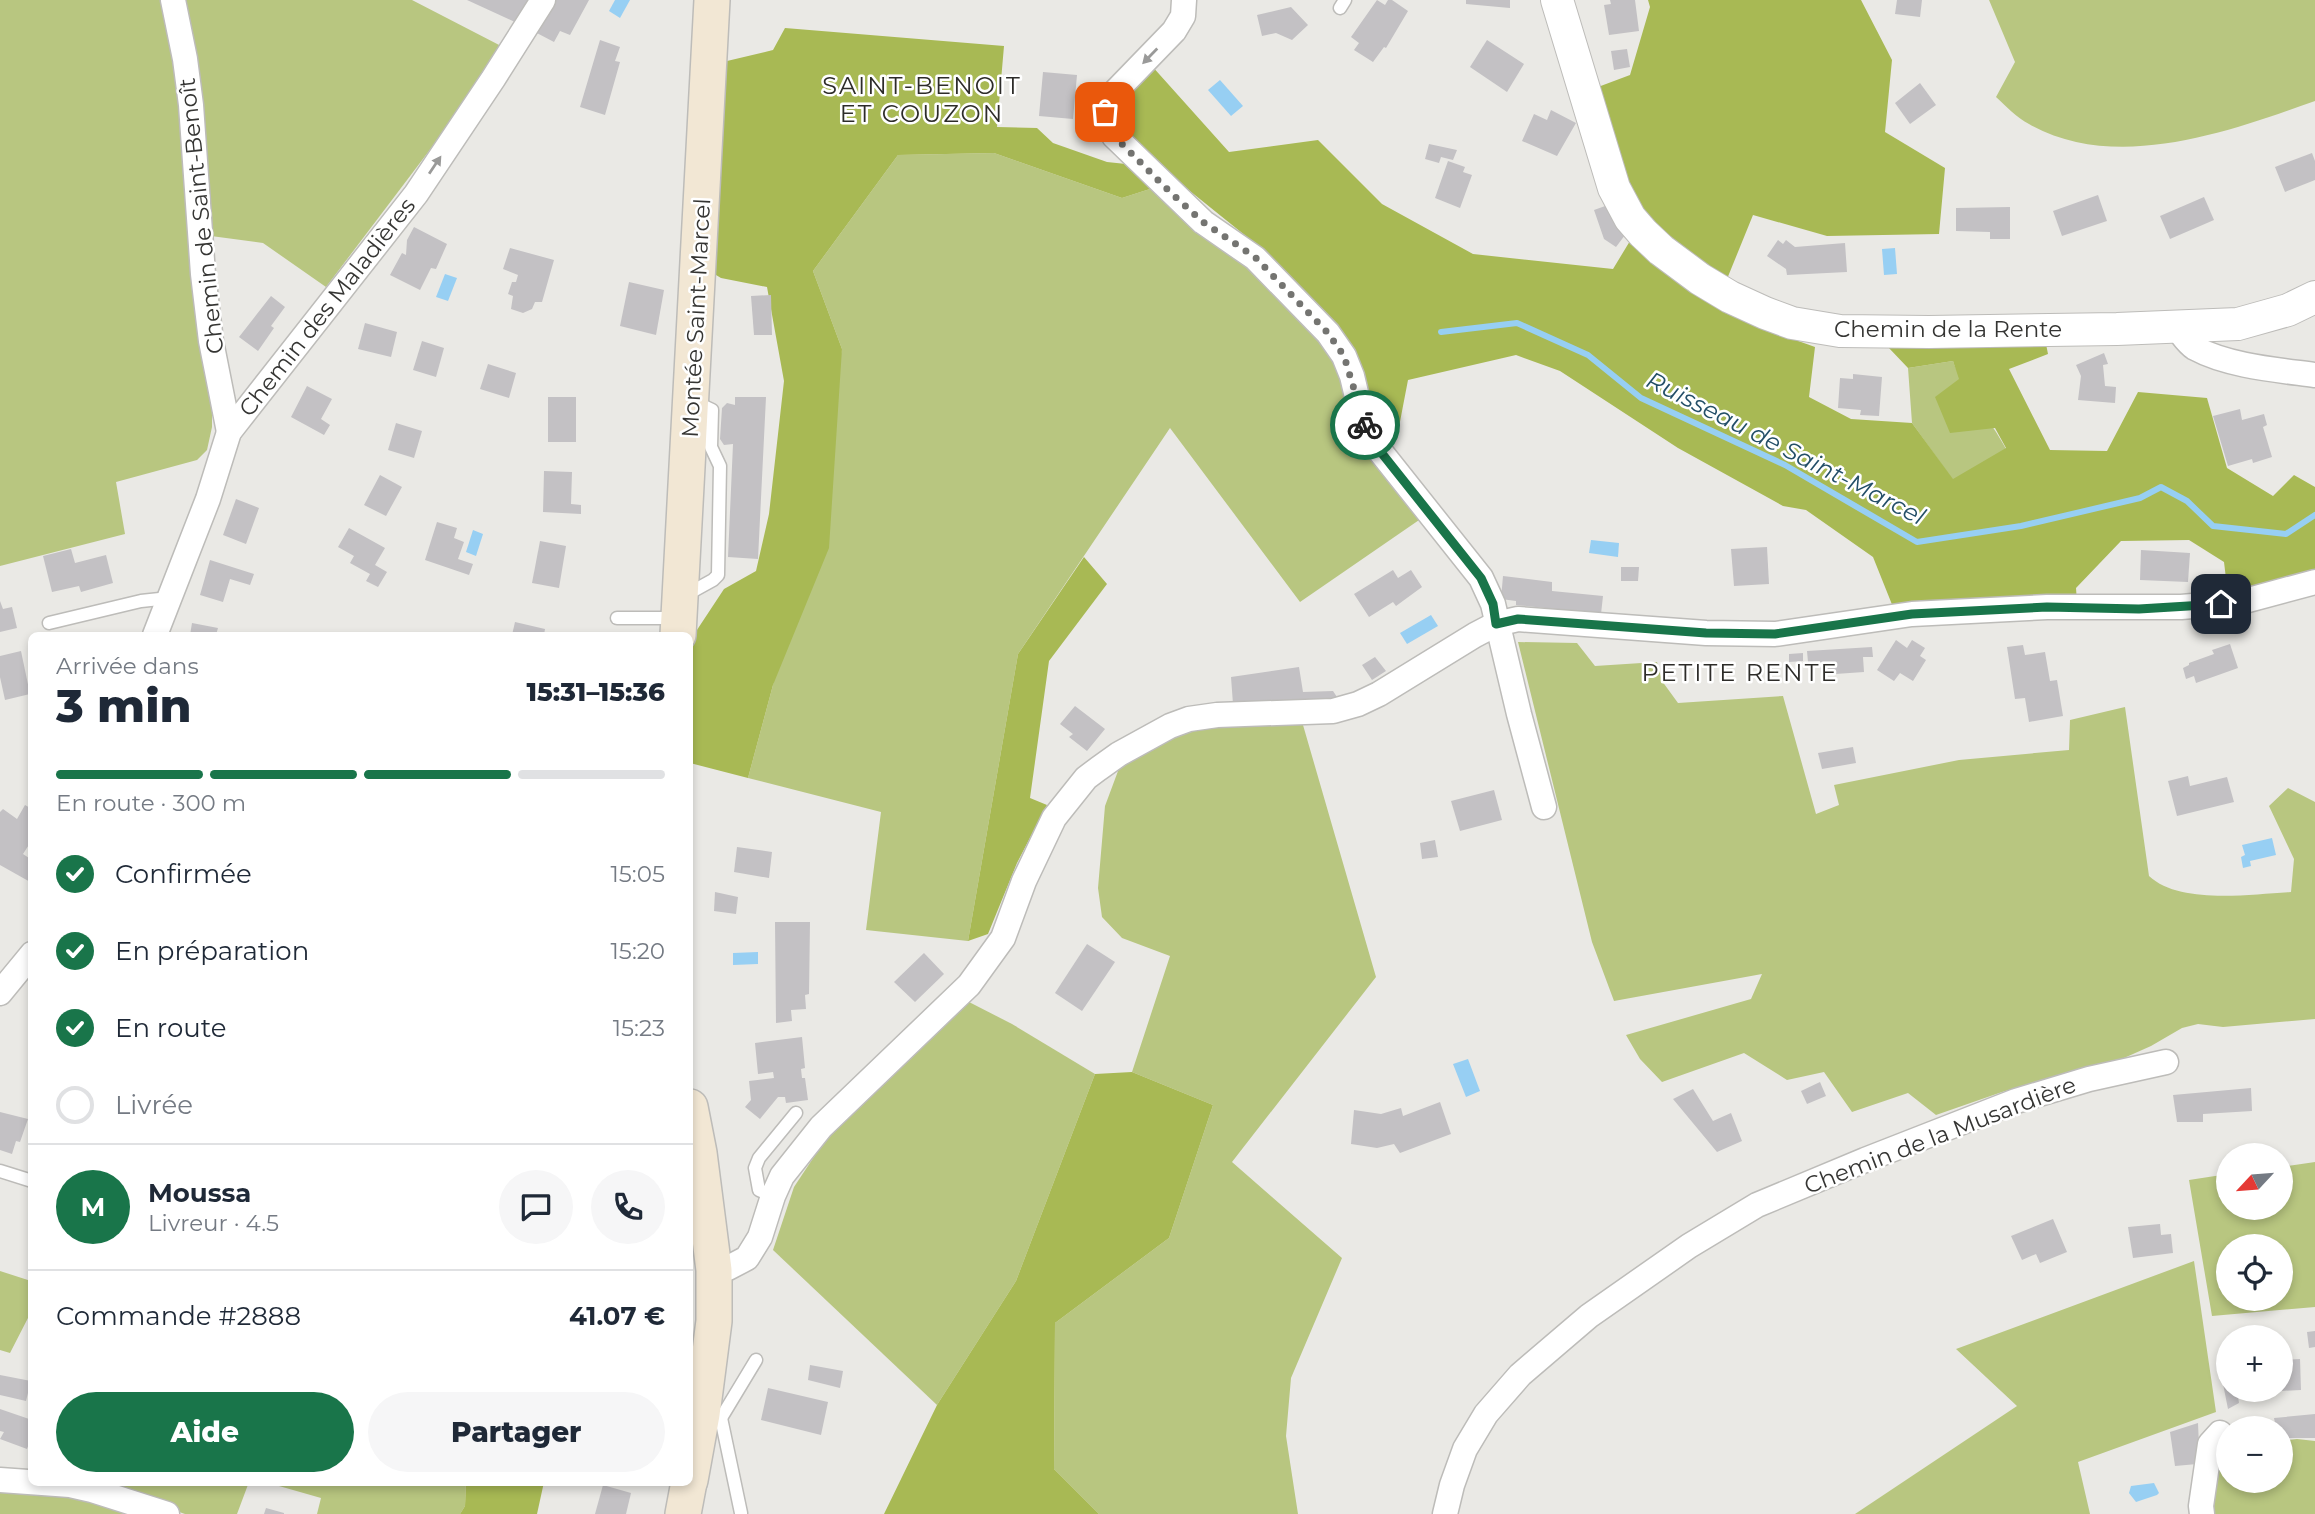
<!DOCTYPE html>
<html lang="fr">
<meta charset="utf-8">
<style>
body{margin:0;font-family:Montserrat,sans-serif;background:#f6f6f7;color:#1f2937;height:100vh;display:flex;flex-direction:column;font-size:26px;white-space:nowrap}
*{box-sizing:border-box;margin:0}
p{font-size:23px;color:#747a83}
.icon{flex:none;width:38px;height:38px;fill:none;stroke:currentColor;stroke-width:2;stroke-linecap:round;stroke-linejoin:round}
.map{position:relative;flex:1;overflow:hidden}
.sheet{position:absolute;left:28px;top:632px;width:665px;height:854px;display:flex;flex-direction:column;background:#fff;border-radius:10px;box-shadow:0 4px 10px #0003}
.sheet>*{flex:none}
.needle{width:46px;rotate:244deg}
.fabs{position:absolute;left:2216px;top:1143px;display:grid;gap:14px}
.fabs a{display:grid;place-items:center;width:77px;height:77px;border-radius:50%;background:#fff;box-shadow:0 4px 10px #0003;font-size:35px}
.pin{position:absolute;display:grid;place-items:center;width:60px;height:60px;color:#fff;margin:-30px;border-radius:14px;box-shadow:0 4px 10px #0006}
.courier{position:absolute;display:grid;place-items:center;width:70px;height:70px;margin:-35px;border:5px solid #19754a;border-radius:50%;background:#fff;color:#222;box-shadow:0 2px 9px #0007}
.overview em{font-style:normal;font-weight:800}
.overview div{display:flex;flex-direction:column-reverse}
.overview{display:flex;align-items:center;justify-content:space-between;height:119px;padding:0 28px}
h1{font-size:46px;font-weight:800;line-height:52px}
.bar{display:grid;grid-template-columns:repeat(4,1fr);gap:10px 7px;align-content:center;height:84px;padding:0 28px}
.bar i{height:9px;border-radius:5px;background:#e0e1e3}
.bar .on{background:#19754a}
.bar p{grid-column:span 4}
.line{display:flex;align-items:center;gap:18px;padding:0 28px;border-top:2px solid #e0e1e3}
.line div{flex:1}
.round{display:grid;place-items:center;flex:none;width:74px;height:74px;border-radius:37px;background:#f6f6f7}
ol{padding:0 28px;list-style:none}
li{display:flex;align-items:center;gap:21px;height:77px}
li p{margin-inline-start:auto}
li .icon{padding:7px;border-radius:50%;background:#19754a;color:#fff;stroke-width:4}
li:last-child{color:#747a83}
li i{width:38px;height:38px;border:4px solid #e0e1e3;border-radius:50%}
.primary-button{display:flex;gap:14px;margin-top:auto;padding:14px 28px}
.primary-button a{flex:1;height:80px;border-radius:42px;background:#19754a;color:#fff;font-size:28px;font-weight:800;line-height:80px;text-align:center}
.primary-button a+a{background:#f6f6f7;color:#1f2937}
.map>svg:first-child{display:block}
.green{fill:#b8c680;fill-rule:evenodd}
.forest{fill:#a8b954}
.water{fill:#97cff3}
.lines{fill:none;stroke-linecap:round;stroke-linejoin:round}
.stream{stroke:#97cff3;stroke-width:6}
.building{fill:#c3c1c4}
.service-casing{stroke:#bdbcb9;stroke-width:15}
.minor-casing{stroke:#bdbcb9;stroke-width:27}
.tertiary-casing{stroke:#bdbcb9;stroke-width:34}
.secondary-casing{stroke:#bdbcb9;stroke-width:38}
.service{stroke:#fff;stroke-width:12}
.minor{stroke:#fff;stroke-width:24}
.tertiary{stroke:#fff;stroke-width:32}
.secondary{stroke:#f2e7d4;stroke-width:35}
.oneway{fill:#9a9a99}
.done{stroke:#747471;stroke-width:7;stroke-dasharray:0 12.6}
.route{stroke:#19754a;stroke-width:9}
.labels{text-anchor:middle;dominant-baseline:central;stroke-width:5;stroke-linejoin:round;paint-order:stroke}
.street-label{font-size:23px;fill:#353533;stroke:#fff}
.neighbourhood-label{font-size:24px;letter-spacing:2px;fill:#2d2c29;stroke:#fff}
.water-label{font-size:24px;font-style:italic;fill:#244f68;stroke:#fff}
</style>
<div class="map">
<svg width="2315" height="1514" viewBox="0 0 2315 1514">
<rect width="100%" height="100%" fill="#eae9e5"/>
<!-- green -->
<g class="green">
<path d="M0,0H168L212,405V427L207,450L197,460L116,482L125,534L0,566Z"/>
<path d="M180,0H412L503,47L432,147L326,287L263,243L211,236Z"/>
<path d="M1989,0H2315V101C2228,132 2116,173 2029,124C2017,118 2006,106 1996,97L2015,62Z"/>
<path d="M994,153L1122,198L1153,188L1234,251L1318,333L1422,518L1300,602L1170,428L1018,654L968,941L866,930L881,812L748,778L773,685L842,349L813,271L898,155Z"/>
<path d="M1953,361C1964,393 1990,418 2006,449L1953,480L1912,423L1908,368Z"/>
<path d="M1518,642L1577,643L1595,666L1657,662L1662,681L1678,703L1783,696L1816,814L1839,805L1834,785L1959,760L2069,750L2070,720L2125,707L2149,876C2180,905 2250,894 2291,892L2294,859L2269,806L2288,788L2315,802V1019L2223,1027L2198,1024L2182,1028L2151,1046L2124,1058L2002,1092L1936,1115L1908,1093L1852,1112L1824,1072L1787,1080L1744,1053L1662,1082L1640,1059L1626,1035L1751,999L1762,974L1614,1001L1592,942Z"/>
<path d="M1234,722L1303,725L1376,977L1232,1162L1342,1258L1291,1378L1286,1436L1298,1514H1099L1054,1469L1055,1323L1169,1238L1213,1105L1132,1072L1170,956L1122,938L1102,917L1098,888L1105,806L1121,763L1198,726Z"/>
<path d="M969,1002L1012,1024L1095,1074L1016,1281L937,1405L773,1250L794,1187L833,1128Z"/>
<path d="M2315,1162V1307L2212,1316L2189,1180L2228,1174V1208H2280V1167ZM2228,1246H2280V1298H2228Z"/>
<path d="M2194,1261L2216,1412L2078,1462L2090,1514H1855L2017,1406L1956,1349Z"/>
<path d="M0,1271L31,1281V1317L29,1316L10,1353L0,1350Z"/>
<path d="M2297,1439L2315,1441V1514H2210L2213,1455L2228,1452V1480H2280V1441Z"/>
<path d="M92,1482H249L237,1514H185Z"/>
<path d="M265,1482H466L465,1506L460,1514H317L321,1498Z"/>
<path d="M0,1485L81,1495L136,1514H0Z"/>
</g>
<!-- forest -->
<g class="forest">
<path d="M1648,0H1861L1892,60L1885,132L1945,168L1939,234L1827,236L1753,215L1727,279L1686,252L1635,205L1598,87L1630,75L1650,7Z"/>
<path d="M785,28L1004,46L997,127L1037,128L1053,143L1107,162L1126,164L1153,188L1122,198L994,153L898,155L813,271L842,349L829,548L773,685L748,778L690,763L691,639L724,589L756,571L769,514L784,381L767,287L721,278L711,272L727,61L773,50Z"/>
<path d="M1151,65L1229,152L1318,140L1382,204L1473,254L1613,269L1633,236L1759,327L1815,347L1809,397L1851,419L1912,423L1953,479L2006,448L1995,428L1950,433L1935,397L1959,379L1953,361L1908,368L1888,347L2046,344L2048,354L2009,369L2050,450L2107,451L2138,392L2207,398L2227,468L2273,496L2294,475L2315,487V571L2228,595L2224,562L2189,540L2121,541L2076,588L2077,602L1893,607L1873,557L1806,510L1783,506L1678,448L1560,371L1516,355L1408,380L1398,432L1381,440L1368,414L1257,245L1139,150L1121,127L1115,112L1119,99Z"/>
<path d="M1084,557L1107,584L1049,661L1030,798L1047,805L1017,863L988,934L968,941L1018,654Z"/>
<path d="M1132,1072L1213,1105L1169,1238L1055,1323L1054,1469L1099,1514H884L937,1405L1016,1281L1095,1074Z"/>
<path d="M466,1482H544L537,1514H460L465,1506Z"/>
</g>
<!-- water -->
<g class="water">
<path d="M615,0H630L620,18L609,11Z"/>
<path d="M1220,80L1243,106L1231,116L1208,90Z"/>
<path d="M1895,248L1897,274L1884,275L1882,249Z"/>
<path d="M445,274L457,278L448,301L436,297Z"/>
<path d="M473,530L483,534L476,556L466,552Z"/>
<path d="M1591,540L1619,543L1618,557L1589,553Z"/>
<path d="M1431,615L1438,626L1407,644L1400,633Z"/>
<path d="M2272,838L2276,855L2250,861L2251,866L2243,868L2241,857L2245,855L2242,845Z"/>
<path d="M758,952V964L733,965V953Z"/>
<path d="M1468,1059L1480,1091L1466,1097L1453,1064Z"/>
<path d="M2154,1483L2159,1493L2157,1495L2136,1502L2129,1493L2131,1486Z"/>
</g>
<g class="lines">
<!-- stream -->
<path class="stream" d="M1441,332L1517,323L1588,355L1641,398L1785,465L1917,542L2021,526L2140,498L2161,487L2187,501L2213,526L2286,534L2315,515"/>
</g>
<!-- building -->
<g class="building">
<path d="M467,0H532L517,23Z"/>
<path d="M553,0H589L570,35L560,31L554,42L533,31Z"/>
<path d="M1377,0L1385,5L1388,0H1392L1408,11L1386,48L1384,47L1373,62L1354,50L1359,43L1351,37Z"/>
<path d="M1466,0H1510V8L1466,4Z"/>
<path d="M1610,0H1635L1639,31L1609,35L1604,5L1611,4Z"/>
<path d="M1897,0H1922L1920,17L1895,14Z"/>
<path d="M1291,7L1308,25L1292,40L1276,33L1262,36L1257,15Z"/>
<path d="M600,40L620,47L615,61L620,62L605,115L580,107Z"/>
<path d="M1487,40L1524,64L1507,92L1470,67Z"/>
<path d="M1627,49L1630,67L1614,70L1611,51Z"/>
<path d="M1043,72L1077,75L1073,119L1039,116Z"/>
<path d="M1920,83L1936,105L1910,124L1895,103Z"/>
<path d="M1551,110L1576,123L1557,156L1522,141L1534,114L1547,120Z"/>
<path d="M1429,144L1457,150L1453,160L1441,157L1439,163L1425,159Z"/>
<path d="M2312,153L2315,161V180L2285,192L2275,167Z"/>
<path d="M1448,161L1465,167L1463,172L1472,175L1460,208L1435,198Z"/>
<path d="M2098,195L2107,221L2062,236L2053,211Z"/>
<path d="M2204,197L2214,220L2170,239L2160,216Z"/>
<path d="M1608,205L1615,225L1625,235L1616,247L1604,239L1594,210Z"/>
<path d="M2010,207V239H1990V232L1956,231V208Z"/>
<path d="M414,227L447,244L436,269L431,268L420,290L390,275L402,253L406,255L407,240Z"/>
<path d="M1778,240L1783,244L1786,240L1795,247L1845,243L1847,272L1787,275L1786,269L1767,256Z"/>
<path d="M510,248L554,260L542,302H535L532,309L523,313L511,309L513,296L508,294L512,282H516L518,275L503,269Z"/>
<path d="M629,282L664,290L656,335L620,326Z"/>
<path d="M771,295L772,335H754L751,296Z"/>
<path d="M271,296L285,307L271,326L274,328L258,351L239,337Z"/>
<path d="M365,323L397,332L391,357L358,349Z"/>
<path d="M422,341L444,348L436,377L413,370Z"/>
<path d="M2104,353L2108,364L2103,365L2105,386L2116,387L2115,403L2078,400L2081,376L2076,365Z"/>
<path d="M488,364L516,373L509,398L480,389Z"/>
<path d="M1853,374L1882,377L1879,416L1860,415L1861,410L1838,408L1840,378L1853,379Z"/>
<path d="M307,386L332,399L321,419L330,425L324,435L291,417Z"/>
<rect x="548" y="397" width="28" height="45"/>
<path d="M735,397H766L758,559L728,557L733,444L724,445L720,439L722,408L727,403L735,405Z"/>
<path d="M2240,409L2242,420L2264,414L2267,425L2263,427L2272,457L2253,463L2252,459L2228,466L2213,416Z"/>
<path d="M396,423L422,431L414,458L388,450Z"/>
<path d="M544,471L572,472L571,504L581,505V514L543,512Z"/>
<path d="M380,475L402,487L386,516L364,505Z"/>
<path d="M236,499L259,508L246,544L223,535Z"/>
<path d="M437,522L457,528L454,538L464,542L458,559L473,564L469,575L425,560Z"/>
<path d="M349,528L385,548L375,565L387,572L378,587L366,581L370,574L350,563L354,556L338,547Z"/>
<path d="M540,541L566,546L559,588L532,583Z"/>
<path d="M1767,547L1769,584L1734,586L1731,549Z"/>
<path d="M71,549L75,563L106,555L113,583L81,592L79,586L52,592L43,556Z"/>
<path d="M2141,550L2190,553L2188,582L2140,580Z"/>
<path d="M210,560L254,574L250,585L230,579L223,602L200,595Z"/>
<path d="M1621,567H1639L1638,581H1621Z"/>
<path d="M1393,570L1398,578L1411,570L1422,587L1396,606L1393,602L1369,617L1354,594Z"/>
<path d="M1503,576L1552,582V591L1603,596L1601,614L1516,605V601L1501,599Z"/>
<path d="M0,601L3,609L12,607L17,628L0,632Z"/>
<path d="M515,622L545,629L544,635H512Z"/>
<path d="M192,623L218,628L216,635H190Z"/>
<path d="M1896,640L1907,648L1912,640L1925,648L1920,656L1926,660L1913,681L1900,673L1894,681L1877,670Z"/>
<path d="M2230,644L2238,668L2196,683L2194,676L2186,679L2183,668L2189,665V663L2214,654L2212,650Z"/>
<path d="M2023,645L2025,655L2045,652L2050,681L2057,680L2063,716L2029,722L2025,698L2015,699L2007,647Z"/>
<path d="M1872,647L1873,657H1863L1864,672L1821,675L1820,661L1808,662L1807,651Z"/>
<path d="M21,651L30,694L5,700L0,677V656Z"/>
<path d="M1803,653V661L1789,662V654Z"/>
<path d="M1375,657L1386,671L1372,680L1362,665Z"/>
<path d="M1299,667L1303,692L1333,691L1339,700L1233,704L1231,677Z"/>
<path d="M1075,706L1105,729L1087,751L1069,737L1073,734L1060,724Z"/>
<path d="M1853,747L1856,763L1822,769L1818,753Z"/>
<path d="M2188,776L2190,786L2227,777L2234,802L2177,816L2168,781Z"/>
<path d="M1494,790L1502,820L1460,831L1451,801Z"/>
<path d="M25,805L32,809V840L23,854L32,860V883L0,865V812L3,809L17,819Z"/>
<path d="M1435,840L1438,857L1422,859L1420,843Z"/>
<path d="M737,847L772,852L769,878L734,872Z"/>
<path d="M715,892L738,897L736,914L714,911Z"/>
<path d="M775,922H810L809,994L805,995L806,1009L791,1010L792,1021L776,1023Z"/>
<path d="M1087,944L1115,962L1082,1011L1055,993Z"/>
<path d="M924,953L944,974L915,1002L894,982Z"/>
<path d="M802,1037L805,1068L801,1069L802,1078H805L808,1100L786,1103L785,1097H778L760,1119L745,1107L751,1100L749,1081L774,1078L773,1072L758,1074L755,1043Z"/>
<path d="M1820,1082L1826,1096L1807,1104L1801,1091Z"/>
<path d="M2251,1088L2252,1111L2203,1114V1122H2177L2173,1095Z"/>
<path d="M1693,1089L1713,1121L1731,1113L1742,1141L1717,1152L1673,1099Z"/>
<path d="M1440,1102L1451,1134L1400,1153L1394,1144L1377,1148L1351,1144L1354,1110L1381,1114L1401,1108L1403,1116Z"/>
<path d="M0,1112L28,1119L20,1142L16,1141L12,1154L0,1150Z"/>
<path d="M2053,1219L2067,1252L2040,1263L2036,1254L2022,1260L2011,1236Z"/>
<path d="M2160,1224L2161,1235L2171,1234L2173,1253L2133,1258L2128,1227Z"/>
<path d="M2315,1331V1347L2309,1348L2307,1332Z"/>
<path d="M2300,1359L2301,1390L2280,1391V1360Z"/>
<path d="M810,1365L843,1371L840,1388L808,1380Z"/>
<path d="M0,1375L31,1381L26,1401L0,1395Z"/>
<path d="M2228,1378V1390H2237L2239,1403L2228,1409L2222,1379Z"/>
<path d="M768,1388L828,1402L821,1435L761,1420Z"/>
<path d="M0,1409L32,1420V1436L27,1449L0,1439L4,1432L0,1431Z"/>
<path d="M2315,1414V1438H2280V1428H2276L2274,1418Z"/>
<path d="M2198,1423L2199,1446L2197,1464L2175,1466L2170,1432Z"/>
<path d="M603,1485L631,1493L626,1514H595Z"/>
<path d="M266,1508L284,1513V1514H264Z"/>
</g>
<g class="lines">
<!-- service casing -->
<g class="service-casing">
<g id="service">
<path d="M1340,8L1345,0"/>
<path d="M684,596L713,580L718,575L720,466L711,447L712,410L695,402"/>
<path d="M617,618H675"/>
<path d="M49,623L141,601L169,598"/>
<path d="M0,1171L32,1181"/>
<path d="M773,1196L759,1190L755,1168L759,1158L796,1113"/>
<path d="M705,1415L721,1418L741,1513"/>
<path d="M721,1418L756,1360"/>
</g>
</g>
<!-- minor casing -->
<g class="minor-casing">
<g id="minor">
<path d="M173,0L185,59L191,105L203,274L211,341L229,432"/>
<path d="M1184,0L1183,16L1174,31L1113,94C1103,109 1105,120 1114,136L1203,222L1255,258L1328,333L1344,356L1352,376L1363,422L1376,446L1481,578L1493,604L1519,714L1544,807"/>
<path d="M2176,327C2182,334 2187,343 2195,348C2228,366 2278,370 2315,375"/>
<path d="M155,635L208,499L229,432L416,194L493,79L543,0"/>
<path d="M0,993L32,954"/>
<path d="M714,1270L728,1268L747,1258L760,1237L773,1196L782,1176L821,1127L969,985L1003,938L1024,881L1054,818L1086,778L1098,769L1119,754L1170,726L1189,719L1217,715L1333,711L1358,704L1379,694L1475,635L1496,624L1518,619L1706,633L1775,634L1912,614L2047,607H2181L2241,602L2315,582"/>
<path d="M0,1480L70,1485L92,1490L167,1514"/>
<path d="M1445,1514L1452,1485L1465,1449L1486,1414L1520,1375L1589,1316L1689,1246L1757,1205L1865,1160L2016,1101L2089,1079L2166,1062"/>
<path d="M2202,1514L2201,1506L2210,1444L2220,1433"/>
</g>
</g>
<!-- tertiary casing -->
<g class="tertiary-casing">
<path id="tertiary" d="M1557,0L1614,188L1630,218L1643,233L1661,250L1700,279L1730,297L1765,313L1792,323L1840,331L1929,332L2117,329L2238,324L2288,310L2315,297"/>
</g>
<!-- secondary casing -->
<g class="secondary-casing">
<g id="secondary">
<path d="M678,635L712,0"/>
<path d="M690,1107L699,1153L714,1270V1321L702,1414L690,1480"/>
<path d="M683,1514L689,1482"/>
</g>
</g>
<!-- service -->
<use href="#service" class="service"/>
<!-- minor -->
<use href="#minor" class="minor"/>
<!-- tertiary -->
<use href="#tertiary" class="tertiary"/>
<!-- secondary -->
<use href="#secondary" class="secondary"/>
</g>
<!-- one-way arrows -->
<defs><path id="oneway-solid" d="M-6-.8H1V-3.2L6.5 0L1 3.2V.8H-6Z" transform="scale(1.75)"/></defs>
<g class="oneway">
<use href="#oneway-solid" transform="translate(1150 56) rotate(134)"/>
<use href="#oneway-solid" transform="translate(435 165) rotate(-56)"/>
</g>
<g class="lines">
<!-- done -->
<path class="done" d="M1105,112L1107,124L1114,136L1169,191L1203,222L1255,257L1328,333L1344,356L1365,425"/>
<!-- route -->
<path class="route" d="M1365,425L1376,446L1481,578L1493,604L1496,624L1518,619L1706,633L1775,634L1912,614L2047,607L2139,609L2221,604"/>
</g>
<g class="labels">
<!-- street labels -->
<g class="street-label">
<text transform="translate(201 216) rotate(-96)">Chemin de Saint-Benoît</text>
<text transform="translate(327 307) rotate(-52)">Chemin des Maladières</text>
<text transform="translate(696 318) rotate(-87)">Montée Saint-Marcel</text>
<text x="1948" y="329">Chemin de la Rente</text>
<text transform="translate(1940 1135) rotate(-21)">Chemin de la Musardière</text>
</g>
<!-- neighbourhood labels -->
<g class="neighbourhood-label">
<text x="922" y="85">SAINT-BENOIT<tspan x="922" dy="28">ET COUZON</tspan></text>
<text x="1740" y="672">PETITE RENTE</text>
</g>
<!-- water labels -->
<g class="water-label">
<text transform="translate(1786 448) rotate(27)">Ruisseau de Saint-Marcel</text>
</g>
</g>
</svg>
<div class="fabs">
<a><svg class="needle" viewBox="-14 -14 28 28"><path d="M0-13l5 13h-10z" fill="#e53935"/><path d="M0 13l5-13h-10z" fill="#747a83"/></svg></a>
<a><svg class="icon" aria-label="locate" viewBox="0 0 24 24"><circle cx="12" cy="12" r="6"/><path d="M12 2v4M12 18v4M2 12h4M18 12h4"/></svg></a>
<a>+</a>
<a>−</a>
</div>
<div class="pin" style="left:1105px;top:112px;background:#ea580c"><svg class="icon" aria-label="bag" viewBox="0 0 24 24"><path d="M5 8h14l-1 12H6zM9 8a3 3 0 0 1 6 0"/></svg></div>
<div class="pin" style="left:2221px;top:604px;background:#1f2937"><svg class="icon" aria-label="home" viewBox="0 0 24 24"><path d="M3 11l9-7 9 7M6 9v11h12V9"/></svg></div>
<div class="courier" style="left:1365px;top:425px"><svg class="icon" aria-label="bike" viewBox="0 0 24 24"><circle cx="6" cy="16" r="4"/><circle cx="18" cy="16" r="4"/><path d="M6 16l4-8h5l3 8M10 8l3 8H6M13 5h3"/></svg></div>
<section class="sheet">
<div class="overview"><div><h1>3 min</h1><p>Arrivée dans</p></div><em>15:31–15:36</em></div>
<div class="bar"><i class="on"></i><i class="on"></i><i class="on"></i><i></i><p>En route · 300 m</p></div>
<ol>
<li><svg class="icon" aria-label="check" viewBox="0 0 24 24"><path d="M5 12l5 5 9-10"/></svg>Confirmée<p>15:05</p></li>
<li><svg class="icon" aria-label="check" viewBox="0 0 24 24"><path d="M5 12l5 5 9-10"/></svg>En préparation<p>15:20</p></li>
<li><svg class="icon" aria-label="check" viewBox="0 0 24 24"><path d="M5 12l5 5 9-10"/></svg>En route<p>15:23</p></li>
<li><i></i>Livrée</li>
</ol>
<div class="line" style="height:126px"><b class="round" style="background:#19754a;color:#fff">M</b><div><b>Moussa</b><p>Livreur · 4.5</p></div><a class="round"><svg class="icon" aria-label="chat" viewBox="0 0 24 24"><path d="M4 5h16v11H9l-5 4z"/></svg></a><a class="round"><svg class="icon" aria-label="phone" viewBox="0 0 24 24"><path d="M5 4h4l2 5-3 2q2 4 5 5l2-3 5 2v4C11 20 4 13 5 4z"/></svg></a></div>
<div class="line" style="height:91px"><div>Commande #2888</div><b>41.07 €</b></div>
<div class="primary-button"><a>Aide</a><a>Partager</a></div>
</section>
</div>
